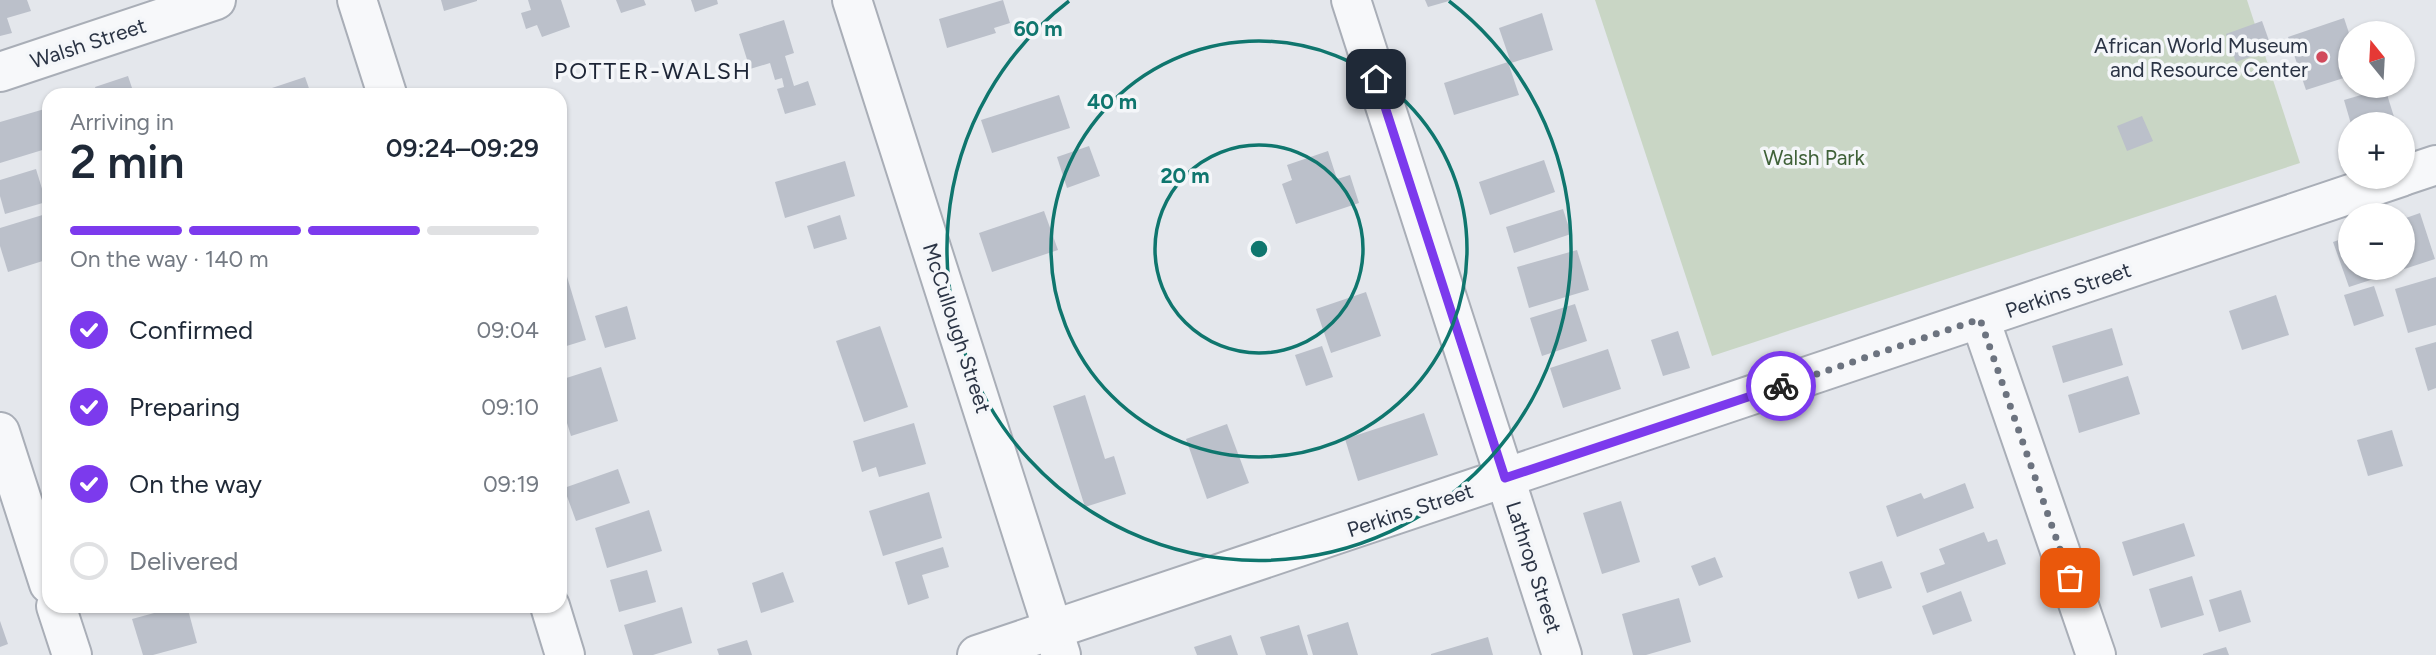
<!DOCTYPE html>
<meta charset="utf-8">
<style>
body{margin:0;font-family:Figtree,sans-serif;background:#f6f6f7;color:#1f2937;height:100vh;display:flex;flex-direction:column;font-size:26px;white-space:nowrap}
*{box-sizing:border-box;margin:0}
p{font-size:23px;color:#747a83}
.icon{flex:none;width:38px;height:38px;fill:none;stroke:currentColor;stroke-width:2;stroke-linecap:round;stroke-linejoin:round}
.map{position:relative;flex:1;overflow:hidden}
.side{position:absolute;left:42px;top:88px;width:525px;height:525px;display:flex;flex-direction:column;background:#fff;border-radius:21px;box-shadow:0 2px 5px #0004}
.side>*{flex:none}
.needle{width:46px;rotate:342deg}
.tools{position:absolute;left:2338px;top:21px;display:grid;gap:14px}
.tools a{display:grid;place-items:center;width:77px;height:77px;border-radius:50%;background:#fff;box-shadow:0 2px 5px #0004;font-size:35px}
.pin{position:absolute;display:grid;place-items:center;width:60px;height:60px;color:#fff;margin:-30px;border-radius:14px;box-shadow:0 4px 10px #0006}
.courier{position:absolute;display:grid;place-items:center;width:70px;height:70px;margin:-35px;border:5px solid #7c3aed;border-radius:50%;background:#fff;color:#222;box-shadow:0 2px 9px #0007}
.head em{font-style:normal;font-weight:600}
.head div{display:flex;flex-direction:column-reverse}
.head{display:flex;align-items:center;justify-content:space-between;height:119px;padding:0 28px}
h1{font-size:46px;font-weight:600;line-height:52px}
.bar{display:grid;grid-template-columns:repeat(4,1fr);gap:10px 7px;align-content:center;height:84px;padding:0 28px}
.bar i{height:9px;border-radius:5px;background:#e0e1e3}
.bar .current{background:#7c3aed}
.bar p{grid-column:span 4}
ol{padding:0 28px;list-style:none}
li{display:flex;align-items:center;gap:21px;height:77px}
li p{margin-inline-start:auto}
li .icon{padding:7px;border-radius:50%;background:#7c3aed;color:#fff;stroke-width:4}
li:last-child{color:#747a83}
li i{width:38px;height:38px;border:4px solid #e0e1e3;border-radius:50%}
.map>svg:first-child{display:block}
.green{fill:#c9d6c5}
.building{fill:#bbc0ca}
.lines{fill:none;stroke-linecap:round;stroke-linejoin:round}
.minor-casing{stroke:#a9aeb7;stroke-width:42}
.minor{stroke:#f7f8fa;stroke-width:38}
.done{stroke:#6c737f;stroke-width:7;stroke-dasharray:0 12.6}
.route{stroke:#7c3aed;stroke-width:9}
.ring{fill:none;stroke:#0f766e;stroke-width:3.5}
.poi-dot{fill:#d1495b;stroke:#f4f6f9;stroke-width:2.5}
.labels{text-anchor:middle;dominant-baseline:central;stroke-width:7;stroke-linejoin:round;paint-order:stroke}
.street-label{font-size:21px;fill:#2b3445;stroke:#f4f6f9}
.poi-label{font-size:21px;fill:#2b3445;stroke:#f4f6f9;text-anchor:end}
.park-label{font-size:21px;fill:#3f6138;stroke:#f4f6f9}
.neighbourhood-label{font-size:23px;letter-spacing:2px;fill:#1d2536;stroke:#f4f6f9}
.centre{fill:#0f766e;stroke:#f4f6f9;stroke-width:3.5}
.ring-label{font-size:21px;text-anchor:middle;font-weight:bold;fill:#0f766e;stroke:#f4f6f9;stroke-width:7;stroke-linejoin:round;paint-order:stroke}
</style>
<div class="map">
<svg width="2436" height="655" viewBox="0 0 2436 655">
<rect width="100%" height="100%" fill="#e4e7ec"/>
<!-- green -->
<path class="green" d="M1595,0H2247L2300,163L1712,356Z"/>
<!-- building -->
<g class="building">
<path d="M0,0H27L31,11L7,18L12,33L0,36Z"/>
<path d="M441,0H477V1L444,11Z"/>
<path d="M528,0H561L570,27L542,37L537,25L526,29L521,13L531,10Z"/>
<path d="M616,0H644L646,5L621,13Z"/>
<path d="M691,0H717L718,4L695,12Z"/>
<path d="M1003,0L1010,23L994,28L996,33L947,48L939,19Z"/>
<path d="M1425,0H1449V1L1428,7Z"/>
<path d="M1542,13L1553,50L1511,63L1499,28Z"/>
<path d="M2344,18L2350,36V76L2306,90L2288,37Z"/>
<path d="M784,20L794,53L785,56L794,86L808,81L816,105L785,114L777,89L784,87L782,78L775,80L770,63L750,69L739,34Z"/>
<path d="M2262,21L2272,49L2236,62L2226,34Z"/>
<path d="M1508,62L1519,95L1454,115L1444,83Z"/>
<path d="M128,76L134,94H97L95,87Z"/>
<path d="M305,77L311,94H254Z"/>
<path d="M2385,88L2395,120L2380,124H2351L2344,100Z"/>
<path d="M1059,95L1070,128L992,153L981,120Z"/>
<path d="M48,108L49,148L0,163V122Z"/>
<path d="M2142,116L2153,141L2127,151L2117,126Z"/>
<path d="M1089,146L1100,176L1067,188L1057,157Z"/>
<path d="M1328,151L1337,179L1350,175L1359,203L1296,224L1282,184L1292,180L1287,165Z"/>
<path d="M1544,160L1555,192L1490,215L1479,182Z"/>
<path d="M845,161L855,196L785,218L775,182Z"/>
<path d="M36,169L46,202L5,214L0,196V180Z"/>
<path d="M1563,209L1571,234L1514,253L1506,227Z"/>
<path d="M1044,211L1058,250L992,272L979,233Z"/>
<path d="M49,213V259L8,272L0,246V228Z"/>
<path d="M2420,213L2435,259L2349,287L2333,242L2350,236V268H2403V219Z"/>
<path d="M840,215L847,239L814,249L807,226Z"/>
<path d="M1577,250L1589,290L1529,308L1517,267Z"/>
<path d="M565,270L586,340L560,348V271Z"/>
<path d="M2436,277V325L2408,333L2395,289Z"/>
<path d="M2374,286L2384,316L2354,326L2344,295Z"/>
<path d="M1366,292L1381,336L1331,353L1316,309Z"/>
<path d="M2276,295L2289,335L2242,350L2229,311Z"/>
<path d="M1575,304L1587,341L1542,356L1530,318Z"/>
<path d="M627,306L636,339L605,348L595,316Z"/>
<path d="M880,326L908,407L864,422L836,341Z"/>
<path d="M2112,328L2123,365L2063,383L2052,346Z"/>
<path d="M1678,331L1690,368L1663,376L1651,340Z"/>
<path d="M2436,342V388L2428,391L2415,348Z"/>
<path d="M1322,346L1333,377L1306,386L1295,355Z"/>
<path d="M1608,349L1621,389L1563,408L1550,368Z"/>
<path d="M601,367L618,421L571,436L560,400V380Z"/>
<path d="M2128,376L2140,414L2079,433L2068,395Z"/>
<path d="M1085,395L1105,459L1114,456L1126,494L1085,507L1053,406Z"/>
<path d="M1424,413L1438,455L1358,481L1345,439Z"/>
<path d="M914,423L926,464L879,477L876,467L862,472L853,441Z"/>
<path d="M1227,424L1249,483L1207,499L1186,439Z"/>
<path d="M2392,430L2403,466L2368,476L2357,440Z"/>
<path d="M618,469L630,503L576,521L564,488Z"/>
<path d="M1965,483L1974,508L1897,537L1886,506L1921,493L1924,499Z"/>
<path d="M929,492L942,538L883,556L869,511Z"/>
<path d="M1621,501L1640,562L1602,574L1583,513Z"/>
<path d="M649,510L662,551L607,568L595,528Z"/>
<path d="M2184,523L2195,556L2133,576L2122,542Z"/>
<path d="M1984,532L1988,542L1997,539L2006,564L1927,593L1920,573L1945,564L1939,549Z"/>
<path d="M943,547L949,567L922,575L929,598L908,605L895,562Z"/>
<path d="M1715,557L1723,577L1699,586L1691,566Z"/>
<path d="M1882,561L1892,588L1858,599L1849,572Z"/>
<path d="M647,570L656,602L619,612L610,580Z"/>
<path d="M783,572L794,602L761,613L752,583Z"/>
<path d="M2192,576L2204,615L2161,628L2149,589Z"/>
<path d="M2241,590L2251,622L2219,632L2209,600Z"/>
<path d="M1961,591L1972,621L1933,635L1922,606Z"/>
<path d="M1679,598L1691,642L1646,655H1633L1622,614Z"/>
<path d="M180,606H187L197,643L153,655H143L132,619Z"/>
<path d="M682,607L692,643L653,655H633L624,625Z"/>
<path d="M0,621L8,644L0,647Z"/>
<path d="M1348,622L1358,655H1313L1307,635Z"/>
<path d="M1299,625L1308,655H1266L1260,637Z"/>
<path d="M1231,635L1238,655H1197L1194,647Z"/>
<path d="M1488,637L1493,655H1431V654Z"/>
<path d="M747,640L752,655H719L717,649Z"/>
<path d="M2226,647L2229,655H2203V654Z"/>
</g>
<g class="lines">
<!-- minor casing -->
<g class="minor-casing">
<g id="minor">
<path d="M357,0L387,94"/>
<path d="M852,0L1061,655"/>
<path d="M1351,0L1562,655"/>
<path d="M0,72L216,0"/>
<path d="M2403,176L2436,165"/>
<path d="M1980,319L2096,655"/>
<path d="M0,432L49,584"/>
<path d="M56,606L72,655"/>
<path d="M550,606L565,655"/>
<path d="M977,655L2401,177"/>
</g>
</g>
<!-- minor -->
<use href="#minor" class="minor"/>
</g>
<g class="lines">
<!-- done -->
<path class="done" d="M1781,386L1980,319L2070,578"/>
<!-- route -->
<path class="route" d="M1376,79L1505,478L1781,386"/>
</g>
<!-- distance rings -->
<g class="ring">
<circle cx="1259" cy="249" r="104"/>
<circle cx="1259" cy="249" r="208"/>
<path d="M1449 1A312 312 0 1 1 1069 1"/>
</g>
<!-- markers -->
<circle class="poi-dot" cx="2322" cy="57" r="7"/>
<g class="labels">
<!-- street labels -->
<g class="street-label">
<text transform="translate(88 43) rotate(-18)">Walsh Street</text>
<text transform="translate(2068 290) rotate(-19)">Perkins Street</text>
<text transform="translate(957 328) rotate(72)">McCullough Street</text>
<text transform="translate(1410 510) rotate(-18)">Perkins Street</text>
<text transform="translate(1534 567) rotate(72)">Lathrop Street</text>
</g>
<!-- poi labels -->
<g class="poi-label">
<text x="2308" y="45">African World Museum<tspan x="2308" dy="24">and Resource Center</tspan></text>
</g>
<!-- park labels -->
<g class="park-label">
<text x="1814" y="157">Walsh Park</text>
</g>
<!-- neighbourhood labels -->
<g class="neighbourhood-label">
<text x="653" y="71">POTTER-WALSH</text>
</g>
</g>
<circle cx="1259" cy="249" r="10" class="centre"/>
<g class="ring-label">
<text x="1038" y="36">60 m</text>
<text x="1112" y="109">40 m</text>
<text x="1185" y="183">20 m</text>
</g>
</svg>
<div class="tools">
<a><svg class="needle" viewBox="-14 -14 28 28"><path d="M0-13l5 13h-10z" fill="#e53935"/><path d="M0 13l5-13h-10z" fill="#747a83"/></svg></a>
<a>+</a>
<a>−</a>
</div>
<div class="pin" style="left:2070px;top:578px;background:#ea580c"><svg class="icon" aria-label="bag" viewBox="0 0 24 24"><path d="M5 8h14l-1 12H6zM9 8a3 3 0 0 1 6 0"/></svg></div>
<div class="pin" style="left:1376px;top:79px;background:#1f2937"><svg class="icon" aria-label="home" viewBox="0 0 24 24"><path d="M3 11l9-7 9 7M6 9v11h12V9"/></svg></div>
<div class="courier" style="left:1781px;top:386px"><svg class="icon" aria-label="bike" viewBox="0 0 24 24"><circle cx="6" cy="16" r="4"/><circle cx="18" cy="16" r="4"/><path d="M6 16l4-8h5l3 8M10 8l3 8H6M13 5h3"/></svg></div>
<section class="side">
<div class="head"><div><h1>2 min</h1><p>Arriving in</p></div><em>09:24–09:29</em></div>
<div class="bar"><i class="current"></i><i class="current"></i><i class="current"></i><i></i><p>On the way · 140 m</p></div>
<ol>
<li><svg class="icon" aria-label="check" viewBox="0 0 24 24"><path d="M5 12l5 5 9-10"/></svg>Confirmed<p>09:04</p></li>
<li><svg class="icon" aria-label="check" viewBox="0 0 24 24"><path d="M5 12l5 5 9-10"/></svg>Preparing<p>09:10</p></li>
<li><svg class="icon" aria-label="check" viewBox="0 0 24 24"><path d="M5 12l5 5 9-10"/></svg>On the way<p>09:19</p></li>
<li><i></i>Delivered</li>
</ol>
</section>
</div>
